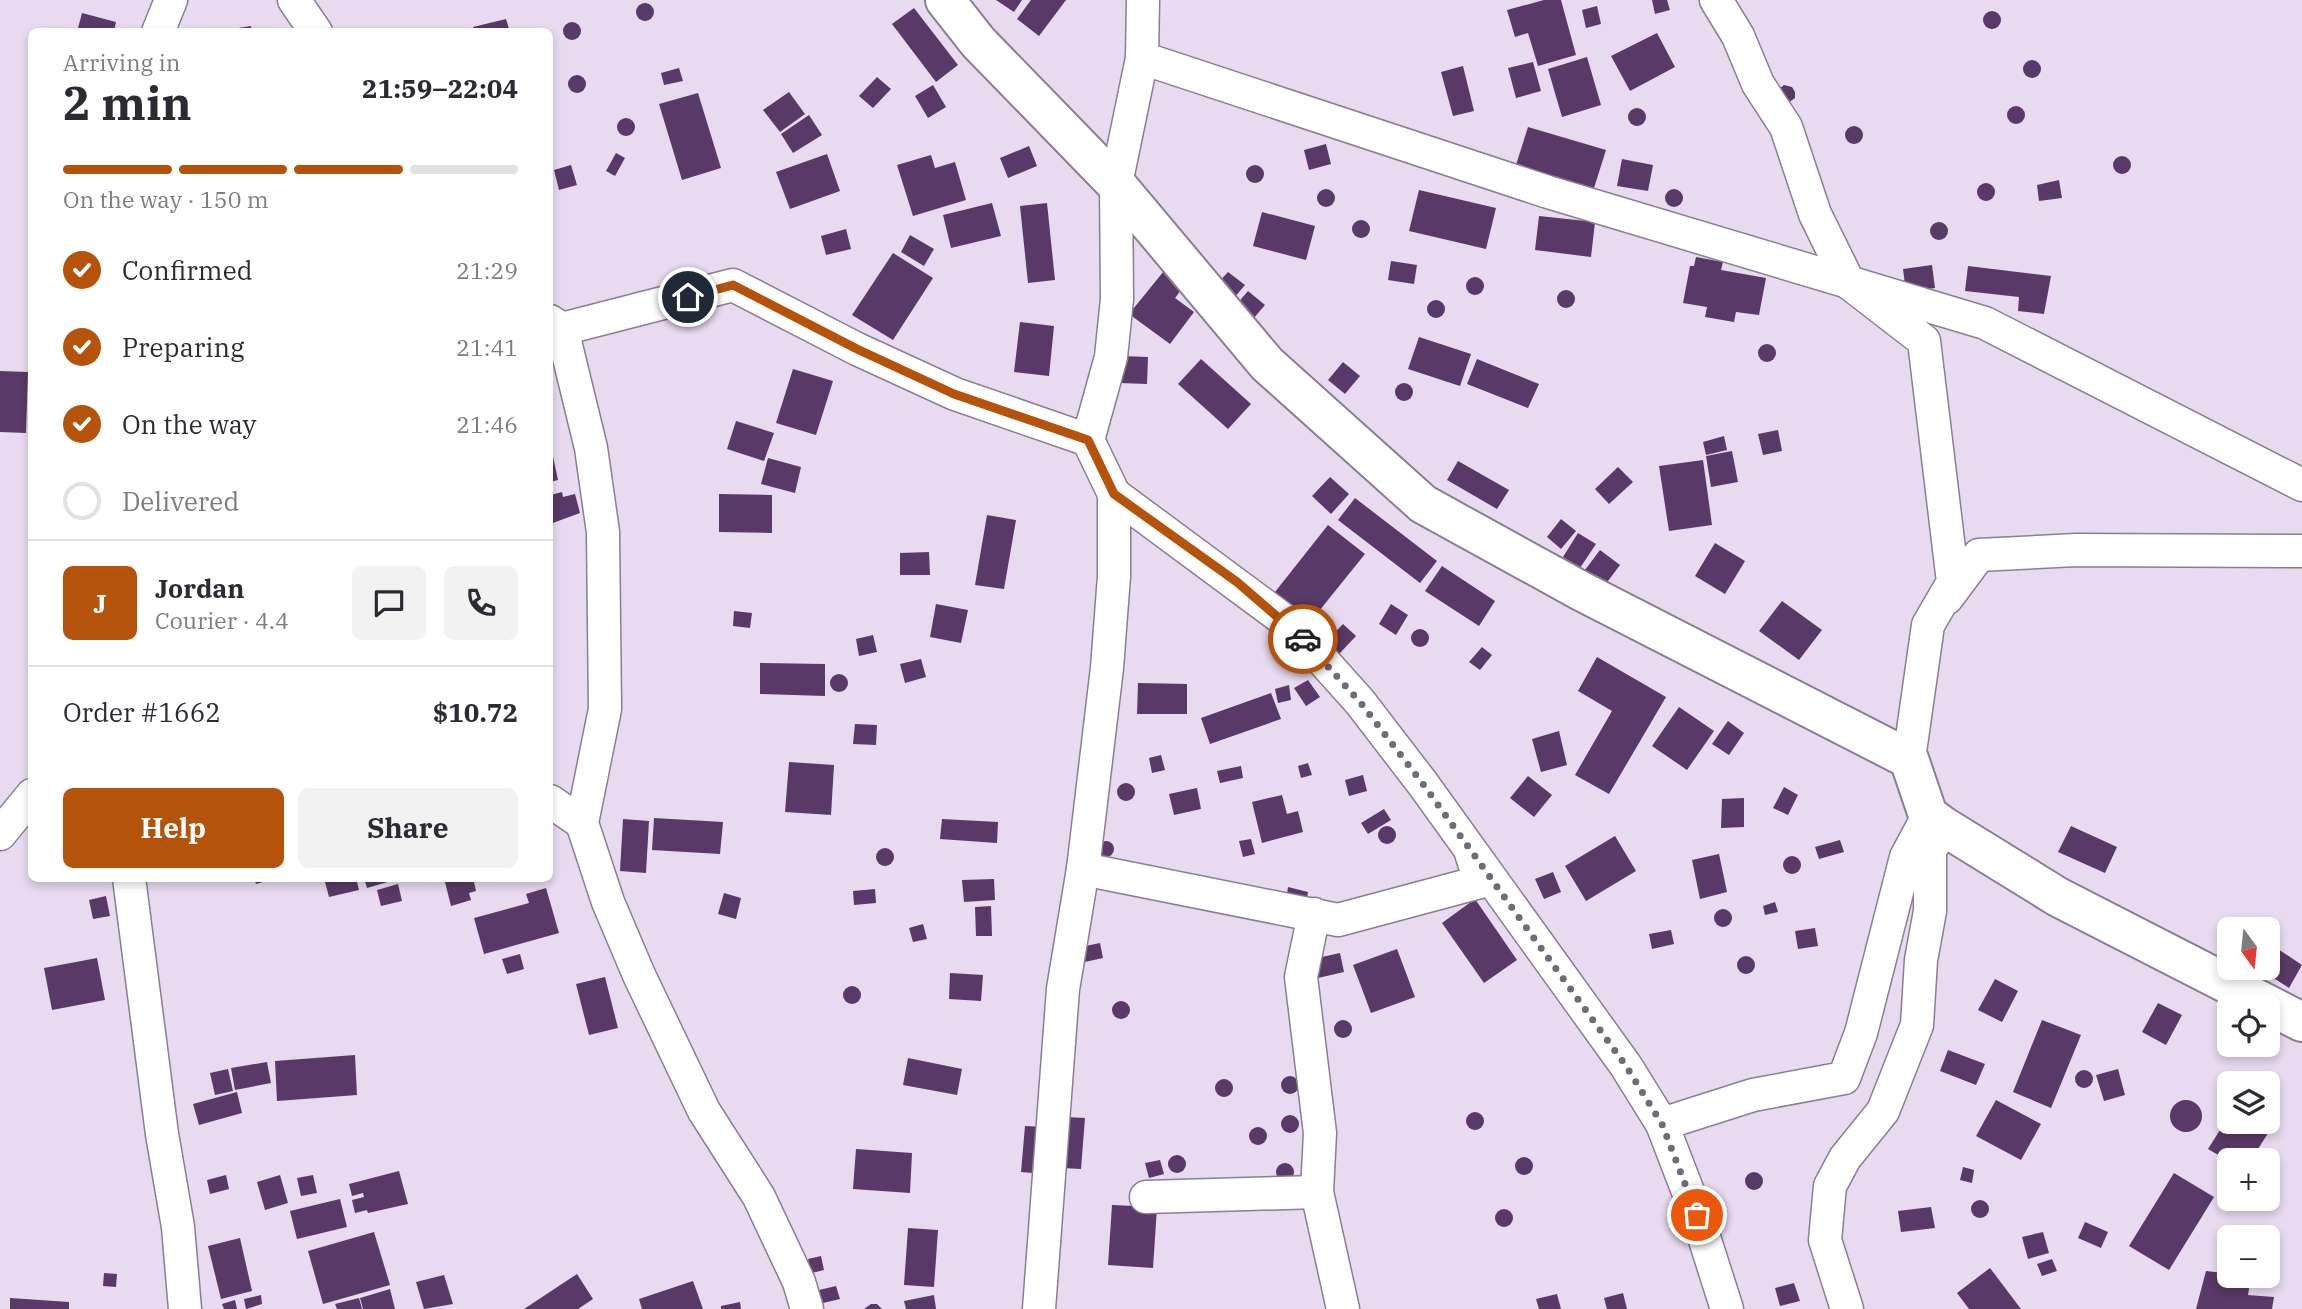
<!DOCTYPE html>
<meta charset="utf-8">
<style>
body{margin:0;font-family:"IBM Plex Serif",serif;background:#f2f2f3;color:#2b2b33;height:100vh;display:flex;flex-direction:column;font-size:26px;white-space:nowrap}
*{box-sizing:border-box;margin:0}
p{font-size:23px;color:#7c7c81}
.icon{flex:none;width:38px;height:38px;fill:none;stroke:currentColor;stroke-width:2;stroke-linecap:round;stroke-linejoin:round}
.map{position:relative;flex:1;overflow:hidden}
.drawer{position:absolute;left:28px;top:28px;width:525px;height:854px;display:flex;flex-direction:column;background:#fff;border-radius:10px;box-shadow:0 4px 10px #0003}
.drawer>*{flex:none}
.needle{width:46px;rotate:165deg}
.buttons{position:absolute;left:2217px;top:917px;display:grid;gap:14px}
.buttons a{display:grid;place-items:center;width:63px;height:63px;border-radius:10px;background:#fff;box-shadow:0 4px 10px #0003;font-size:35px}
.pin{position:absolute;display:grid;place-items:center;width:60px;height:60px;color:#fff;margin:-30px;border:4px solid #fff;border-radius:50%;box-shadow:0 2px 7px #0007}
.courier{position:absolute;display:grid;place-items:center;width:70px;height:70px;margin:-35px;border:5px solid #b45309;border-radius:50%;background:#fff;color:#222;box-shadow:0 2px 9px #0007}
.overview em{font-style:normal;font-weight:800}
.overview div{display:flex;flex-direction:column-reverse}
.overview{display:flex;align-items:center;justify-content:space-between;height:119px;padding:0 35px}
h1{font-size:46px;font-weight:800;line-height:52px}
.bar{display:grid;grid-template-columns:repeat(4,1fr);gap:10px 7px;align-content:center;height:84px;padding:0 35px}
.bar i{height:9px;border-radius:5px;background:#e1e1e2}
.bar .selected{background:#b45309}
.bar p{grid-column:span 4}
.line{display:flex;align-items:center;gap:18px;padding:0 35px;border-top:2px solid #e1e1e2}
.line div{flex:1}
.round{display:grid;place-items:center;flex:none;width:74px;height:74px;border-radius:10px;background:#f2f2f3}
ol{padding:0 35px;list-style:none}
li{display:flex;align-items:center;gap:21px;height:77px}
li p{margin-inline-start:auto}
li .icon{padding:7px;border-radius:50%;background:#b45309;color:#fff;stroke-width:4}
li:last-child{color:#7c7c81}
li i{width:38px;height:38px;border:4px solid #e1e1e2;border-radius:50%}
.cta{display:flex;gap:14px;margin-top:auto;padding:14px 35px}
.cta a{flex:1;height:80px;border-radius:10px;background:#b45309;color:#fff;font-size:28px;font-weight:800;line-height:80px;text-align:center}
.cta a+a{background:#f2f2f3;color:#2b2b33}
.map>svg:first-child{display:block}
.building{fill:#593967}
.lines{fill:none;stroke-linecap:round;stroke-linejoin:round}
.street-casing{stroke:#8b7e92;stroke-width:35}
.secondary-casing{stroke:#8b7e92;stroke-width:42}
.street{stroke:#fff;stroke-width:32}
.secondary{stroke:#fff;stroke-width:38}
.done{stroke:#726a76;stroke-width:7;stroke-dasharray:0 12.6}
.route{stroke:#b45309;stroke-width:9}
</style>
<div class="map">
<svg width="2302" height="1309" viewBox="0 0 2302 1309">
<rect width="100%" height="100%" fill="#e8daef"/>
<!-- building -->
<g class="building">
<path d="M996,0H1022L1014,12Z"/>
<path d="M1031,0H1066L1039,36L1017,19Z"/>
<path d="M1544,0H1561L1576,55L1538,66L1528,33L1515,37L1507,10Z"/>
<path d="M1652,0H1667L1670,10L1655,14Z"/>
<circle cx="645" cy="12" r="9"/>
<path d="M1597,6L1601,24L1586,28L1582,10Z"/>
<path d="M914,8L958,65L936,82L892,24Z"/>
<circle cx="1992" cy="20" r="9"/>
<path d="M82,13L116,22L114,32H77Z"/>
<path d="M506,19L510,32H474L473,27Z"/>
<circle cx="572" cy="31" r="9"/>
<path d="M251,26L252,32H226L225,30Z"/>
<path d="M1657,33L1675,67L1630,91L1611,56Z"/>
<path d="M1587,57L1601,105L1562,117L1548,69Z"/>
<circle cx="2032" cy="69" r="9"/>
<path d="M1533,62L1541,91L1516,98L1508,68Z"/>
<path d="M1463,66L1474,111L1453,116L1441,72Z"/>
<path d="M679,68L683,81L664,85L661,73Z"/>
<circle cx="577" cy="84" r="9"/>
<path d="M877,77L891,89L873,108L859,96Z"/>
<path d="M933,85L946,107L928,118L915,96Z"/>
<path d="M1784,85L1792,87L1795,92V98L1788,103L1779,89Z"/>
<path d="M789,92L805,114L780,132L763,110Z"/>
<path d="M698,93L721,168L682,180L659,104Z"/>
<circle cx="2016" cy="115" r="9"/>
<circle cx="1637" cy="117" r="9"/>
<path d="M809,115L822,135L793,153L781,134Z"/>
<circle cx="626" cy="127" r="9"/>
<circle cx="1854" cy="135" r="9"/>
<path d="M1528,127L1606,150L1594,188L1516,165Z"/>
<path d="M1326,144L1331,164L1309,170L1304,150Z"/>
<path d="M1029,146L1037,166L1008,178L1000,158Z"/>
<path d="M616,153L625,158L615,176L606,171Z"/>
<path d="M827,154L840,191L790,209L776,172Z"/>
<path d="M931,155L935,168L955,162L966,200L913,216L897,165Z"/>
<circle cx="2122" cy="165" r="9"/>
<path d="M1622,159L1653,165L1648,191L1617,186Z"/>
<circle cx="1255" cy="174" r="9"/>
<path d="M571,165L577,185L559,190L554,170Z"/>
<path d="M2059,180L2062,198L2039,201L2037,185Z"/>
<circle cx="1986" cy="192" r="9"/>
<circle cx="1326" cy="198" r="9"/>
<circle cx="1674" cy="198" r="9"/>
<path d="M1419,190L1496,208L1486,249L1409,231Z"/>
<path d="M992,203L1001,236L951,248L943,215Z"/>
<path d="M1047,203L1055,280L1028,283L1020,206Z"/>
<path d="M1262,212L1315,226L1306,260L1253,246Z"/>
<path d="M1539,216L1595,222L1591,257L1535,250Z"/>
<circle cx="1361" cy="229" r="9"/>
<circle cx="1939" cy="231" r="9"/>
<path d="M846,229L851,249L826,255L821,236Z"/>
<path d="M910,235L934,249L924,266L901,252Z"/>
<path d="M893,253L933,278L893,340L852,315Z"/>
<path d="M1696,257L1723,262L1721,270L1766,278L1759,315L1736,312L1734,322L1705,317L1707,307L1683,303L1690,266H1694Z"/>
<path d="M1391,261L1417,265L1414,284L1388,280Z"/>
<path d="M1932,265L1935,288L1906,292L1903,269Z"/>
<path d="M1968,266L2051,276L2044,314L2018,311L2019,297L1965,291Z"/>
<path d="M1164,271L1184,286L1175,298L1194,312L1170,344L1129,314Z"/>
<path d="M1228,272L1245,285L1234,298L1217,284Z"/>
<circle cx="1475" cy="286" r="9"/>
<circle cx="1566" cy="299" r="9"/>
<path d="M1248,291L1265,305L1253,319L1236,305Z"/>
<circle cx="1436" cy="309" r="9"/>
<path d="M1020,322L1054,326L1049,376L1014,372Z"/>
<path d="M1419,337L1471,354L1460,386L1408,369Z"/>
<circle cx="1767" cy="353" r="9"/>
<path d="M1122,356L1148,357L1147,384L1120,383Z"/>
<path d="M1201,359L1251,404L1228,429L1178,384Z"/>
<path d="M1477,359L1539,384L1528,408L1467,384Z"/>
<path d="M1343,362L1360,376L1345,394L1328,380Z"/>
<path d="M793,369L833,381L816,435L776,423Z"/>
<path d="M0,371L28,372L26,433L0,432Z"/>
<circle cx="1404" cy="392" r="9"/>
<path d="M736,421L774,433L764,461L727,449Z"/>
<path d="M1778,430L1782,451L1763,455L1758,434Z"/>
<path d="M1724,436L1727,450L1706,455L1703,442Z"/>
<path d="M1732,451L1738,482L1711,487L1706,456Z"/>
<path d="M550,452H552L558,480L550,482Z"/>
<path d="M768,458L801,467L795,493L761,484Z"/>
<path d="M1703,460L1712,525L1669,531L1659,466Z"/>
<path d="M1458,461L1509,490L1497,509L1447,480Z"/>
<path d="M1618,467L1633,482L1609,504L1595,489Z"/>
<path d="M1330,477L1349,494L1331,514L1312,496Z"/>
<path d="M562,492L563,497L575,494L580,513L550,524V495Z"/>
<path d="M719,494L772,495V533L719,532Z"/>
<path d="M1355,498L1437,561L1420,583L1338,520Z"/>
<path d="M987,515L1016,520L1004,589L975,585Z"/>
<path d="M1561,519L1576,531L1561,549L1547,537Z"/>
<path d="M1328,525L1365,554L1311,621L1275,592Z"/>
<path d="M1578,533L1596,544L1580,568L1563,557Z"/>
<path d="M1715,543L1745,561L1725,594L1695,576Z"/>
<path d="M1600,550L1620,565L1605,585L1585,570Z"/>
<path d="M929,552L930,575H900V553Z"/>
<path d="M1442,566L1495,601L1479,626L1425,591Z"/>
<path d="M1782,601L1822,630L1799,660L1759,631Z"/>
<path d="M936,604L968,610L961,643L930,637Z"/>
<path d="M1391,604L1408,615L1396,635L1379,624Z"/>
<path d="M734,611L752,613L750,628L733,626Z"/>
<path d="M1343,624L1356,636L1339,654L1326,642Z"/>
<circle cx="1420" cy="638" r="9"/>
<path d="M873,635L877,652L859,656L856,639Z"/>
<path d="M1482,647L1492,655L1480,670L1469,662Z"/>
<path d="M1597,657L1666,697L1609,794L1575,775L1612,711L1578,691Z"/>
<path d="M921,659L926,677L905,683L900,664Z"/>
<path d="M760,663L825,664V696L760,694Z"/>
<circle cx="839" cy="683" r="9"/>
<path d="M1308,680L1320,697L1306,706L1294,688Z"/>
<path d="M1138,683L1187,684V714H1137Z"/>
<path d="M1289,685L1291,700L1278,703L1275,689Z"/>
<path d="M1271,693L1281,719L1210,744L1201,718Z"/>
<path d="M1679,707L1714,731L1687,770L1652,746Z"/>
<path d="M1728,721L1744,733L1729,755L1712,744Z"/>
<path d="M855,724L877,725L876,745L853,744Z"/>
<path d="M1559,731L1567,765L1541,772L1532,739Z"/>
<path d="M1161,755L1165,770L1152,773L1149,758Z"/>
<path d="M789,762L834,765L831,815L785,812Z"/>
<path d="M1308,763L1312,775L1301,778L1298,766Z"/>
<path d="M1241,766L1243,778L1220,783L1217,771Z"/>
<path d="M1363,775L1367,791L1349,796L1345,780Z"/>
<path d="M1528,776L1552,795L1534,817L1510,798Z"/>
<circle cx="1126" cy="792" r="9"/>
<path d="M1784,787L1798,795L1788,815L1773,808Z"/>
<path d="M1197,788L1201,809L1174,815L1169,794Z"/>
<path d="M1282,795L1287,814L1298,811L1303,832L1262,843L1252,802Z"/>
<path d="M1744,798V827L1721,828L1722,799Z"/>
<path d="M1384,809L1391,820L1368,834L1361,823Z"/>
<path d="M654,818L723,822L720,854L652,850Z"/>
<path d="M623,819L649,821L646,873L620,871Z"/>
<path d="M942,819L998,822L997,843L940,839Z"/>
<path d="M2071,826L2117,847L2105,873L2058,852Z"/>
<circle cx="1387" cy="835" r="9"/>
<path d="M1615,836L1636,871L1586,901L1565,866Z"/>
<path d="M1251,839L1255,854L1243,857L1239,841Z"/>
<path d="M1840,840L1844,852L1819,859L1815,847Z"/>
<circle cx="1106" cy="849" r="8"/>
<circle cx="885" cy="857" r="9"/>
<path d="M1719,854L1727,892L1700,899L1692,860Z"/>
<circle cx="1792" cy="865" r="9"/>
<path d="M1553,872L1561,892L1544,899L1535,879Z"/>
<path d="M254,878H273V879L256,884Z"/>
<path d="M324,878H356L359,890L329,897Z"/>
<path d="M364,878H398V879L367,888Z"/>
<path d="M444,878H473L476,891L469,893L471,900L451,906Z"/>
<path d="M994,879L995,900L964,902L962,880Z"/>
<path d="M398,884L402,901L381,906L377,890Z"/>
<path d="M1288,887L1308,892L1306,904L1286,900Z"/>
<path d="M546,888L559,933L484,954L474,918L529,903L526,894Z"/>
<path d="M875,889L876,903L854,905L853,891Z"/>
<path d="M724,893L741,898L736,919L718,914Z"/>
<path d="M106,896L110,916L93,919L89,900Z"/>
<path d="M1475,899L1517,960L1484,983L1442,923Z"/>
<path d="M1775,902L1778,912L1765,915L1763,906Z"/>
<path d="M991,906L992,936H976L975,907Z"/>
<circle cx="1723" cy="918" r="9"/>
<path d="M923,924L927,939L913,942L909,928Z"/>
<path d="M1815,928L1818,946L1798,949L1795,931Z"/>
<path d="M1671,930L1674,944L1652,949L1649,934Z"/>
<path d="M1100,943L1103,958L1080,963L1076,948Z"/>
<path d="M2272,945L2302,965L2289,988L2258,968H2268V952Z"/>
<path d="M1397,949L1415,997L1371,1013L1353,965Z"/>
<path d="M1340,953L1344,972L1318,978L1313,959Z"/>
<path d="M520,954L524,969L507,974L502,959Z"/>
<circle cx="1746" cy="965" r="9"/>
<path d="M97,958L105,1000L52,1010L44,968Z"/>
<path d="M950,973L983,975L981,1001L949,999Z"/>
<path d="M605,977L618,1028L589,1035L576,984Z"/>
<path d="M1995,979L2018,991L2002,1022L1978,1010Z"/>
<circle cx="852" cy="995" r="9"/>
<circle cx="1121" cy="1010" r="9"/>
<path d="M2158,1003L2182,1015L2166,1045L2142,1032Z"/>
<path d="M2042,1020L2081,1035L2051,1108L2013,1092Z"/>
<circle cx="1343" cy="1029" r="9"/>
<path d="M1948,1050L1985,1064L1976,1085L1940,1071Z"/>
<path d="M355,1055L357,1095L277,1101L275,1061Z"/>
<path d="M908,1058L962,1069L957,1095L903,1085Z"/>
<path d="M267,1062L271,1083L235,1090L231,1068Z"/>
<path d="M228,1069L233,1091L215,1095L210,1073Z"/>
<path d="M2118,1069L2125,1095L2104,1101L2096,1075Z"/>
<circle cx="2084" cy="1079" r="9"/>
<circle cx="1290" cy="1085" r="9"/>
<circle cx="1224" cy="1088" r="9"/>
<path d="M237,1092L242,1113L199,1125L193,1104Z"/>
<circle cx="2186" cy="1116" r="16"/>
<path d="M1996,1100L2041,1124L2021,1160L1976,1136Z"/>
<circle cx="1475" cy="1121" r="9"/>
<path d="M2230,1114V1122H2257L2270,1130L2251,1160L2230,1162L2208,1149Z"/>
<circle cx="1290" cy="1124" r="9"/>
<path d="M1066,1117L1085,1118L1081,1169L1062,1168Z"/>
<path d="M1025,1126L1047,1127L1044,1174L1021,1172Z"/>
<circle cx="1258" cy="1136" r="9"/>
<path d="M856,1149L912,1153L910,1193L853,1189Z"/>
<circle cx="1177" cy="1164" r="9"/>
<circle cx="1524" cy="1166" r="9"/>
<path d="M1160,1160L1164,1174L1149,1178L1145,1163Z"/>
<circle cx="1285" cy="1172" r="9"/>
<path d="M1963,1167L1974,1170L1972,1183L1960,1180Z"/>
<path d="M399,1171L408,1204L368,1213L367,1210L355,1213L352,1200L364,1197L363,1193L352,1196L349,1184Z"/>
<circle cx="1754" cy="1181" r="9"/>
<path d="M2174,1173L2214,1197L2169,1270L2129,1246Z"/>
<path d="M226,1175L229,1189L210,1194L207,1180Z"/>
<path d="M280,1175L288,1203L265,1210L257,1182Z"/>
<path d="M313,1175L317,1193L301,1196L297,1178Z"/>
<path d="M340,1199L347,1227L297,1239L290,1211Z"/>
<circle cx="1980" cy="1209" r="9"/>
<path d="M1112,1205L1157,1207L1153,1268L1108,1265Z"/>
<path d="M1931,1207L1935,1228L1901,1232L1898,1211Z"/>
<circle cx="1504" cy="1218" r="9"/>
<path d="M2085,1222L2108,1232L2101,1248L2078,1238Z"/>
<path d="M908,1228L938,1230L934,1287L904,1285Z"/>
<path d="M374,1232L390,1285L323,1304L308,1251Z"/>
<path d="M2043,1232L2049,1253L2028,1259L2022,1237Z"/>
<path d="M240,1238L252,1291L221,1299L208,1246Z"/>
<path d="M821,1256L824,1270L812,1273L808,1259Z"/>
<path d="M2052,1259L2057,1271L2042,1276L2037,1264Z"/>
<path d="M1990,1268L2021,1309H1969L1957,1293Z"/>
<path d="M2206,1271L2251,1276L2248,1295L2274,1297L2272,1309H2196Z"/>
<path d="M104,1273L117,1274L116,1287L103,1286Z"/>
<path d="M577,1274L593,1299L578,1309H524Z"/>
<path d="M444,1275L453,1304L424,1309L416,1282Z"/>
<path d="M693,1281L703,1309H642L639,1299Z"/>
<path d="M1794,1283L1800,1301L1780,1306L1775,1288Z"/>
<path d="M836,1286L840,1299L823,1303L819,1290Z"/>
<path d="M390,1289L395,1309H363L360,1298Z"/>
<path d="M1623,1293L1627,1309H1607L1604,1298Z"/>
<path d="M1557,1294L1561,1309H1539L1536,1299Z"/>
<path d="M261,1295L262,1304L246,1309L244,1299Z"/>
<path d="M934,1295L936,1309H906L904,1301Z"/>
<path d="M10,1298L69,1302V1309H10Z"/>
<path d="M359,1298L362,1309H337L335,1304Z"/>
<path d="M235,1300L237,1309H224L222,1304Z"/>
<path d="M740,1302L741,1309H721V1306Z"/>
<path d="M871,1304H877L882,1309H864Z"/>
</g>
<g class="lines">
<!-- street casing -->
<g class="street-casing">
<g id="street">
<path d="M294,0L316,32"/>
<path d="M1716,0L1738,36L1758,84L1786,127L1815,214L1849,283L1924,341L1953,582L1928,625L1909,759"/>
<path d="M158,32L171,0"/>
<path d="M1142,58L1548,192L1985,323L2302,485"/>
<path d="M550,321L562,329L591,448L603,532L605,709L582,823L608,902L639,975L704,1111L759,1197L799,1282L807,1309"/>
<path d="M562,329L733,285L857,349L955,394L1088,440"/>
<path d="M1114,494L1291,625L1360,702L1423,784L1626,1066L1662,1124L1697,1215L1727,1309"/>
<path d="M1947,598L1979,555L2076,550L2302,551"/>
<path d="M550,801L582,823"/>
<path d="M0,834L32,795"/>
<path d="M1083,869L1338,920L1480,882L1471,853"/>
<path d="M129,878L162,1134L178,1227L185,1309"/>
<path d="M1314,914L1301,977L1320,1133L1317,1192L1343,1309"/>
<path d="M1662,1124L1753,1095L1844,1078L1861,1033L1906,857L1928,816"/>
<path d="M1146,1197L1317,1192"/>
<path d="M1039,1309L1063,989L1083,869L1107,668L1114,576V494L1088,440L1111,357L1117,299L1116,184L1142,58L1143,0"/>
<path d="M1847,1309L1825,1240L1830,1186L1845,1158L1883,1111L1917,1025L1921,960L1930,911V851L1943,826"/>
</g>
</g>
<!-- secondary casing -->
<g class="secondary-casing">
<path id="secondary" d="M945,0L978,42L1116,184L1267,364L1423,504L1581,591L1909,759L1928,815L1943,826L2058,897L2302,1022"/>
</g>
<!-- street -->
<use href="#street" class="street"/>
<!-- secondary -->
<use href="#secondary" class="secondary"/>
</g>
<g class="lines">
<!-- done -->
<path class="done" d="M1303,639L1360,702L1423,784L1626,1066L1662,1124L1697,1215"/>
<!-- route -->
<path class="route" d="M688,297L733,285L857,349L954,394L1088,440L1114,494L1237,582L1303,639"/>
</g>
</svg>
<div class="buttons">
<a><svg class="needle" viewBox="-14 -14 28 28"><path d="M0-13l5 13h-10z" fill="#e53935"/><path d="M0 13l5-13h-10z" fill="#7c7c81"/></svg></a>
<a><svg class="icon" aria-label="locate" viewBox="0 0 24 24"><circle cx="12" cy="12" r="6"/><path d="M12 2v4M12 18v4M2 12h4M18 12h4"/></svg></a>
<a><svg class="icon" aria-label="layers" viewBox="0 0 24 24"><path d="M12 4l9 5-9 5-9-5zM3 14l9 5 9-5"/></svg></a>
<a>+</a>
<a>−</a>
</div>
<div class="pin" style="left:1697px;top:1215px;background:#ea580c"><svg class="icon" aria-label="bag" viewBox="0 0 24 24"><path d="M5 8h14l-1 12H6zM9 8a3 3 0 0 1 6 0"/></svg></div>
<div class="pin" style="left:688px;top:297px;background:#1f2937"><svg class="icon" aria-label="home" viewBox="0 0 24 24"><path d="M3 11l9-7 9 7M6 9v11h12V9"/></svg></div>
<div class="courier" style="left:1303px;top:639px"><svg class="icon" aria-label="car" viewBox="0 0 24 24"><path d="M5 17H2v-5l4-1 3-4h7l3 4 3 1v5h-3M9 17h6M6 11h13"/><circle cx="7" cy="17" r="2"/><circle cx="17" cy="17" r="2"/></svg></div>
<section class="drawer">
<div class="overview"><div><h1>2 min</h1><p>Arriving in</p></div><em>21:59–22:04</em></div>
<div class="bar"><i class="selected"></i><i class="selected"></i><i class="selected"></i><i></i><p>On the way · 150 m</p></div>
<ol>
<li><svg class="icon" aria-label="check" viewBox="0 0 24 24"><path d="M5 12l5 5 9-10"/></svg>Confirmed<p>21:29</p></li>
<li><svg class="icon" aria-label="check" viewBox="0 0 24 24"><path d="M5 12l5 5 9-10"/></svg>Preparing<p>21:41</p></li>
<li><svg class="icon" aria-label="check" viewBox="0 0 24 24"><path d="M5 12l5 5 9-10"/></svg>On the way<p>21:46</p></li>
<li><i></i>Delivered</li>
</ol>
<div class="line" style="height:126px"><b class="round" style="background:#b45309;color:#fff">J</b><div><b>Jordan</b><p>Courier · 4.4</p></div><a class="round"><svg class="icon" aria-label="chat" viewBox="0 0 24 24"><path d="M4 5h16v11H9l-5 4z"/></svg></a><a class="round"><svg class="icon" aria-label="phone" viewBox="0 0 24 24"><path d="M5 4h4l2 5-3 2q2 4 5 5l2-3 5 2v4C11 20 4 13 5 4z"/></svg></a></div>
<div class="line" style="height:91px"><div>Order #1662</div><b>$10.72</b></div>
<div class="cta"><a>Help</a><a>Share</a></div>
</section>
</div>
